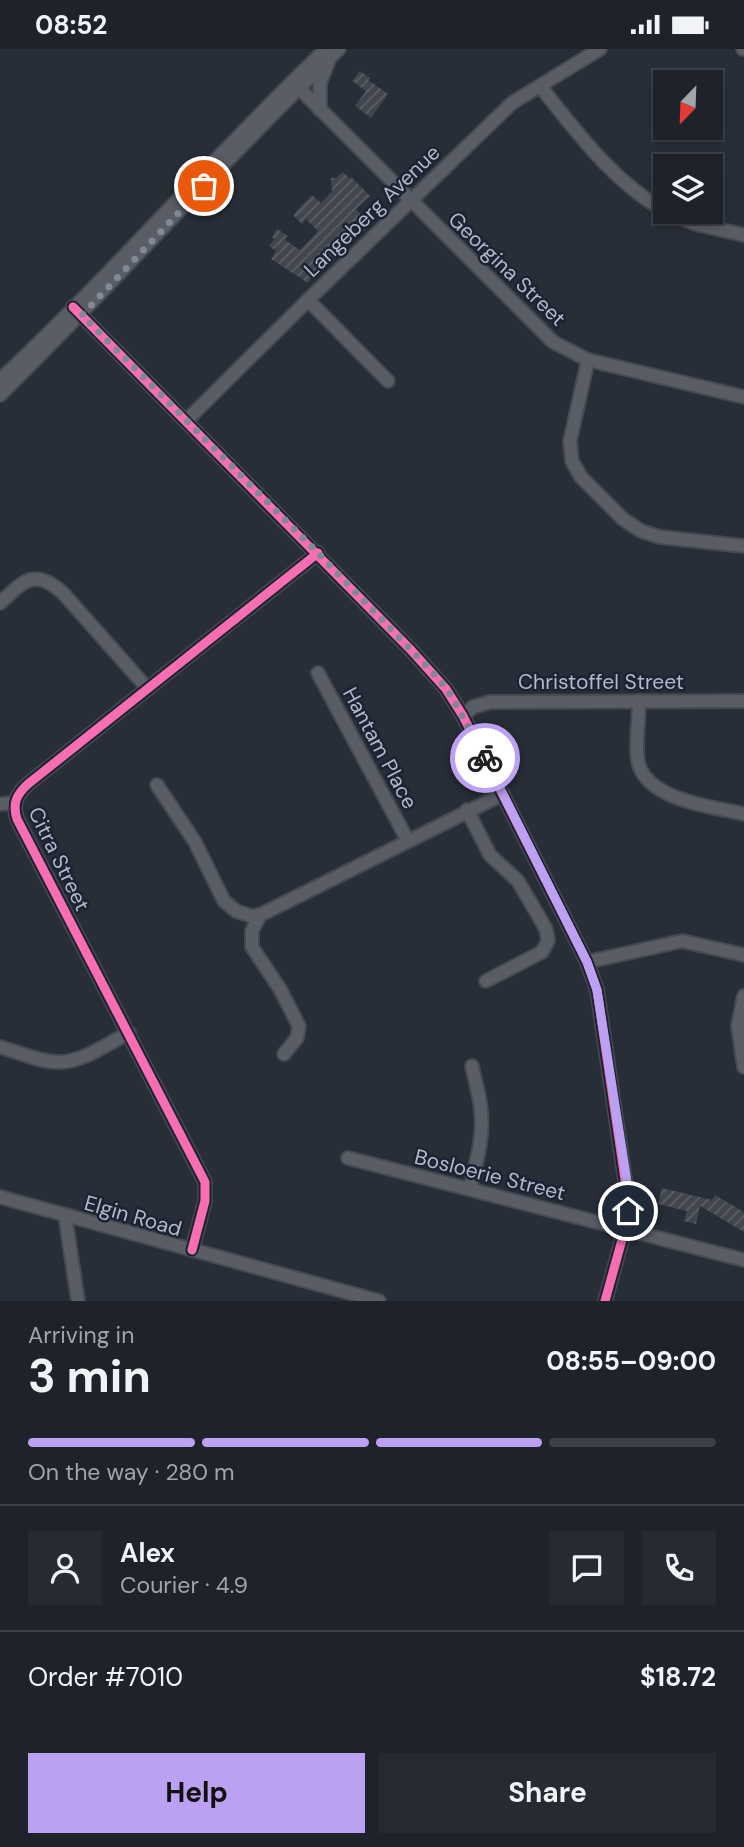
<!DOCTYPE html>
<meta charset="utf-8">
<style>
body{margin:0;font-family:"DM Sans",sans-serif;background:#262a32;color:#f1f3f6;height:100vh;display:flex;flex-direction:column;font-size:26px;white-space:nowrap}
*{box-sizing:border-box;margin:0}
p{font-size:23px;color:#a1a4a8}
.icon{flex:none;width:38px;height:38px;fill:none;stroke:currentColor;stroke-width:2;stroke-linecap:round;stroke-linejoin:round}
.map{position:relative;height:1252px;overflow:hidden}
.sheet{display:flex;flex-direction:column;background:#1e222a;flex:1}
.sheet>*{flex:none}
.needle{width:46px;rotate:203deg}
.tools{position:absolute;left:653px;top:21px;display:grid;gap:14px}
.tools a{display:grid;place-items:center;width:70px;height:70px;border-radius:0px;background:#1e222a;box-shadow:0 4px 10px #0003,0 0 0 2px #3c3f47;font-size:35px}
.pin{position:absolute;display:grid;place-items:center;width:60px;height:60px;color:#fff;margin:-30px;border:4px solid #fff;border-radius:50%;box-shadow:0 2px 7px #0007}
.courier{position:absolute;display:grid;place-items:center;width:70px;height:70px;margin:-35px;border:5px solid #bca0f2;border-radius:50%;background:#fff;color:#222;box-shadow:0 2px 9px #0007}
.headline em{font-style:normal;font-weight:700}
.headline div{display:flex;flex-direction:column-reverse}
.headline{display:flex;align-items:center;justify-content:space-between;height:119px;padding:0 28px}
h1{font-size:46px;font-weight:700;line-height:52px}
.bar{display:grid;grid-template-columns:repeat(4,1fr);gap:10px 7px;align-content:center;height:84px;padding:0 28px}
.bar i{height:9px;border-radius:5px;background:#3c3f47}
.bar .on{background:#bca0f2}
.bar p{grid-column:span 4}
.line{display:flex;align-items:center;gap:18px;padding:0 28px;border-top:2px solid #3c3f47}
.line div{flex:1}
.round{display:grid;place-items:center;flex:none;width:74px;height:74px;border-radius:0px;background:#262a32}
.primary-button{display:flex;gap:14px;margin-top:auto;padding:14px 28px}
.primary-button a{flex:1;height:80px;border-radius:0px;background:#bca0f2;color:#111;font-size:28px;font-weight:700;line-height:80px;text-align:center}
.primary-button a+a{background:#262a32;color:#f1f3f6}
.status{display:flex;justify-content:space-between;align-items:center;height:49px;padding:0 35px;background:#1e222a;direction:ltr}
.status svg{height:19px;fill:currentColor}
.map>svg:first-child{display:block}
.building{fill:url(#building-hatch)}
.lines{fill:none;stroke-linecap:round;stroke-linejoin:round}
.minor-casing{stroke:#454950;stroke-width:16}
.minor{stroke:#595d65;stroke-width:12}
.cycleway-casing{stroke:#1c2333;stroke-width:13}
.cycleway{stroke:#f96db3;stroke-width:9}
.done{stroke:#828896;stroke-width:7;stroke-dasharray:0 12.6}
.route{stroke:#bca0f2;stroke-width:9}
.labels{text-anchor:middle;dominant-baseline:central;stroke-width:5;stroke-linejoin:round;paint-order:stroke}
.street-label{font-size:21px;fill:#b2b9c9;stroke:#1c2333}
</style>
<div class="status"><b>08:52</b><svg viewBox="0 0 49 12"><path d="M0 12V9h3v3zM5 12V6h3v6zM10 12V3h3v9zM15 12V0h3v12zM26 1h20v11H26zM47 4h2v5h-2z"/></svg></div>
<div class="map">
<svg width="744" height="1252" viewBox="0 0 744 1252">
<defs>
<pattern id="building-hatch" width="6" height="6" patternUnits="userSpaceOnUse" patternTransform="scale(1.75)"><rect width="6" height="6" fill="#41464e"/><path d="M-1 1l2-2M0 6l6-6M5 7l2-2" fill="none" stroke="#5a5f66"/></pattern>
</defs>
<rect width="100%" height="100%" fill="#282e38"/>
<!-- building -->
<g class="building">
<path d="M360,22L370,29L368,31L388,45L371,69L355,57L366,42L352,32Z"/>
<path d="M343,123L350,130L351,128L370,147L356,160L362,167L359,175L357,174L338,193L342,198L337,203L339,205L324,220L320,216L308,234L271,210L276,202L269,197L274,190L272,188L277,180L288,187L285,191L300,201L318,182L306,170L302,175L293,166L312,146L321,154L332,142L331,129H336Z"/>
<path d="M662,1139L712,1151L715,1146L744,1163V1183L700,1157L696,1175L684,1172L687,1162L658,1155Z"/>
</g>
<g class="lines">
<!-- minor casing -->
<g class="minor-casing">
<g id="minor">
<path d="M743,0H744"/>
<path d="M293,33L553,293L588,311L744,348"/>
<path d="M540,37C576,82 613,133 665,162"/>
<path d="M320,61V34L328,14"/>
<path d="M667,163L695,175L744,186"/>
<path d="M308,251L388,332"/>
<path d="M73,258L411,601L446,640L463,667L587,913L597,941L628,1151L625,1180L605,1252"/>
<path d="M588,311L570,392L572,412L581,428L623,470L641,482L660,488L744,497"/>
<path d="M0,331C113,225 214,107 326,0"/>
<path d="M0,346C115,233 222,112 339,0"/>
<path d="M187,371L308,251L512,54L600,0"/>
<path d="M0,554C24,532 34,518 63,544L147,639"/>
<path d="M318,624L408,792"/>
<path d="M639,652C639,671 635,694 638,712C645,751 713,758 744,765"/>
<path d="M463,667L473,658L490,653L744,652"/>
<path d="M157,736L195,793L224,852L236,862L251,867L260,866L503,745"/>
<path d="M0,755L14,754"/>
<path d="M467,761L490,806L518,832L546,880L548,892L542,903L486,932"/>
<path d="M260,866L252,882V898L280,940L299,977L297,989L284,1005"/>
<path d="M587,913L682,892L744,906"/>
<path d="M744,947L738,977L744,1018"/>
<path d="M0,998C18,1003 39,1013 58,1013C82,1014 108,994 129,984"/>
<path d="M348,1109L744,1211"/>
<path d="M470,1140C476,1114 484,1088 481,1062C480,1047 475,1032 472,1017"/>
<path d="M0,1148L379,1252"/>
<path d="M65,1166L78,1252"/>
<path d="M192,1201L205,1152V1133L17,770C12,754 17,745 28,735L318,504"/>
</g>
</g>
<!-- minor -->
<use href="#minor" class="minor"/>
<!-- cycleway casing -->
<g class="cycleway-casing">
<g id="cycleway">
<path d="M73,258L411,601L446,640L463,667L587,913L597,941L628,1151L625,1180L605,1252"/>
<path d="M192,1201L205,1152V1133L17,770C12,754 17,745 28,735L318,504"/>
</g>
</g>
<!-- cycleway -->
<use href="#cycleway" class="cycleway"/>
</g>
<g class="lines">
<!-- done -->
<path class="done" d="M204,137L82,266L318,504L439,630L452,648L485,709"/>
<!-- route -->
<path class="route" d="M485,709L587,913L597,941L628,1139V1162"/>
</g>
<g class="labels">
<!-- street labels -->
<g class="street-label">
<text transform="translate(372 162) rotate(-44)">Langeberg Avenue</text>
<text transform="translate(507 220) rotate(44)">Georgina Street</text>
<text x="601" y="633">Christoffel Street</text>
<text transform="translate(380 699) rotate(62)">Hantam Place</text>
<text transform="translate(59 810) rotate(64)">Citra Street</text>
<text transform="translate(490 1126) rotate(14)">Bosloerie Street</text>
<text transform="translate(133 1167) rotate(16)">Elgin Road</text>
</g>
</g>
</svg>
<div class="tools">
<a><svg class="needle" viewBox="-14 -14 28 28"><path d="M0-13l5 13h-10z" fill="#e53935"/><path d="M0 13l5-13h-10z" fill="#a1a4a8"/></svg></a>
<a><svg class="icon" aria-label="layers" viewBox="0 0 24 24"><path d="M12 4l9 5-9 5-9-5zM3 14l9 5 9-5"/></svg></a>
</div>
<div class="pin" style="left:204px;top:137px;background:#ea580c"><svg class="icon" aria-label="bag" viewBox="0 0 24 24"><path d="M5 8h14l-1 12H6zM9 8a3 3 0 0 1 6 0"/></svg></div>
<div class="pin" style="left:628px;top:1162px;background:#1f2937"><svg class="icon" aria-label="home" viewBox="0 0 24 24"><path d="M3 11l9-7 9 7M6 9v11h12V9"/></svg></div>
<div class="courier" style="left:485px;top:709px"><svg class="icon" aria-label="bike" viewBox="0 0 24 24"><circle cx="6" cy="16" r="4"/><circle cx="18" cy="16" r="4"/><path d="M6 16l4-8h5l3 8M10 8l3 8H6M13 5h3"/></svg></div>
</div>
<section class="sheet">
<div class="headline"><div><h1>3 min</h1><p>Arriving in</p></div><em>08:55–09:00</em></div>
<div class="bar"><i class="on"></i><i class="on"></i><i class="on"></i><i></i><p>On the way · 280 m</p></div>
<div class="line" style="height:126px"><a class="round"><svg class="icon" aria-label="person" viewBox="0 0 24 24"><circle cx="12" cy="8" r="4"/><path d="M4 21q1-7 8-7t8 7"/></svg></a><div><b>Alex</b><p>Courier · 4.9</p></div><a class="round"><svg class="icon" aria-label="chat" viewBox="0 0 24 24"><path d="M4 5h16v11H9l-5 4z"/></svg></a><a class="round"><svg class="icon" aria-label="phone" viewBox="0 0 24 24"><path d="M5 4h4l2 5-3 2q2 4 5 5l2-3 5 2v4C11 20 4 13 5 4z"/></svg></a></div>
<div class="line" style="height:91px"><div>Order #7010</div><b>$18.72</b></div>
<div class="primary-button"><a>Help</a><a>Share</a></div>
</section>
